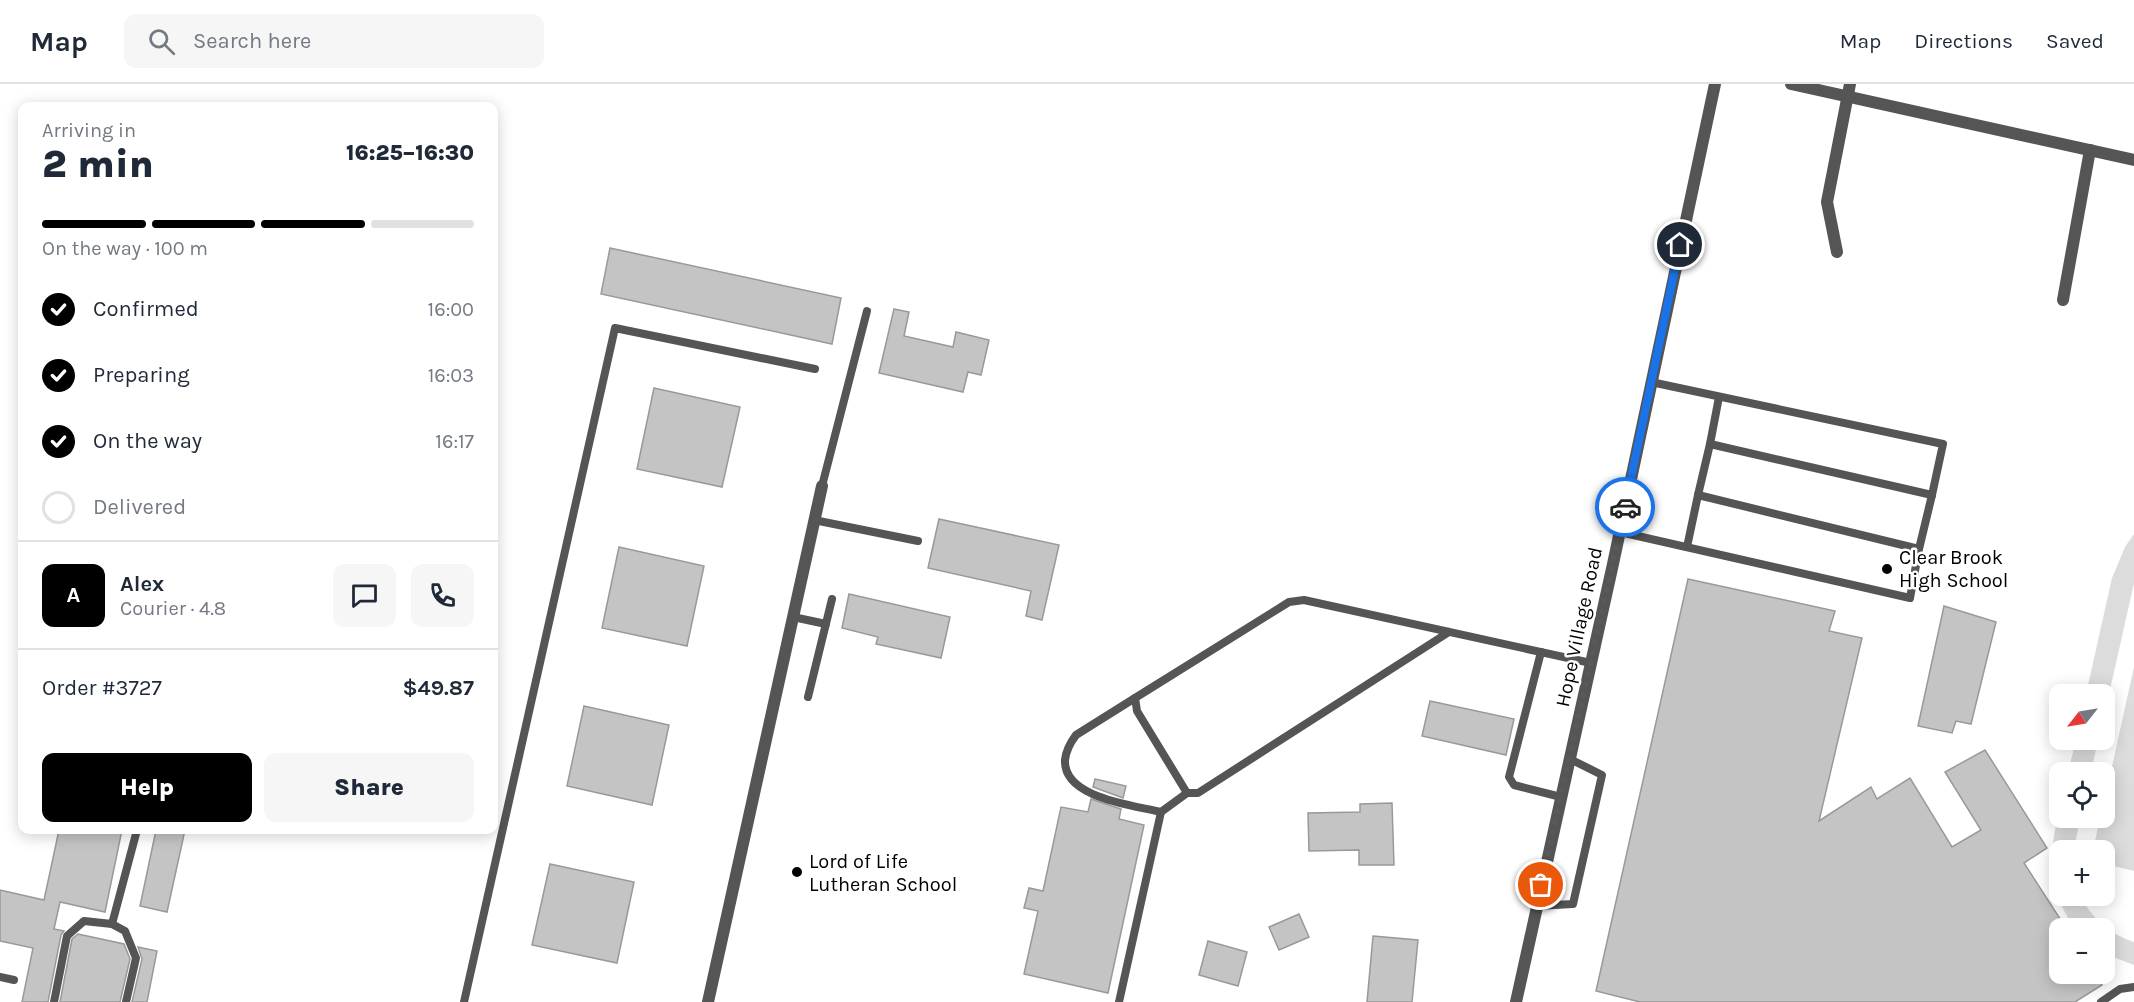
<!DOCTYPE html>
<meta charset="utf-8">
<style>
body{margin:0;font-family:Karla,sans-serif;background:#f6f6f7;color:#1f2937;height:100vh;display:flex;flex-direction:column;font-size:22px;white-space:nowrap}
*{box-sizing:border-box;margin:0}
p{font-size:20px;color:#747a83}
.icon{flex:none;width:33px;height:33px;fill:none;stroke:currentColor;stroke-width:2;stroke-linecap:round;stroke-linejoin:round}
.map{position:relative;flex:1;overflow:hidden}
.drawer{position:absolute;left:18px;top:18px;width:480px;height:732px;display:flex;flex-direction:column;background:#fff;border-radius:12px;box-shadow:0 3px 15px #0003}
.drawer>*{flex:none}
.needle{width:39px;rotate:239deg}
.tools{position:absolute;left:2049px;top:600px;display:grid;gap:12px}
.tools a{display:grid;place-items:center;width:66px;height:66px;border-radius:12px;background:#fff;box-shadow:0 3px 15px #0003;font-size:30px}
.pin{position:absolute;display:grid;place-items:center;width:51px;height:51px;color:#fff;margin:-26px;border:3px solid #fff;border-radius:50%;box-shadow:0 2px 6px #0007}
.courier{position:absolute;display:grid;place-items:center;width:60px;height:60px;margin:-30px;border:4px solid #1a73e8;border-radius:50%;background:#fff;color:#222;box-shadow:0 2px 8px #0007}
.summary em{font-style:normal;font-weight:800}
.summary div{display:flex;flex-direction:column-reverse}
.summary{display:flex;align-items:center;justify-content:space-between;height:102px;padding:0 24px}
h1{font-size:39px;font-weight:800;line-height:45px}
.bar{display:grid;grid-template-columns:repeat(4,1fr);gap:9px 6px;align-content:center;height:72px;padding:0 24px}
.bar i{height:8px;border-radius:4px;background:#e0e1e3}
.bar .selected{background:#000}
.bar p{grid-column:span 4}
.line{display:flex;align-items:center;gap:15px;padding:0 24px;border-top:2px solid #e0e1e3}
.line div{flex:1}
.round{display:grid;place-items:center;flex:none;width:63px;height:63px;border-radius:12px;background:#f6f6f7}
ol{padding:0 24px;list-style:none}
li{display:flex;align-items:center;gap:18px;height:66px}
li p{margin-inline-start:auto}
li .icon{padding:6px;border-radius:50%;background:#000;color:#fff;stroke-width:4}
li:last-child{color:#747a83}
li i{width:33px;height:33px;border:3px solid #e0e1e3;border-radius:50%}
.cta{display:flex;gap:12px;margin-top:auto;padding:12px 24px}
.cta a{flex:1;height:69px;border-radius:12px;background:#000;color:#fff;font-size:24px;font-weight:800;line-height:69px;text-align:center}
.cta a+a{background:#f6f6f7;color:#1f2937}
header{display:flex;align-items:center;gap:36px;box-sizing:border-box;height:84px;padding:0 30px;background:#fff;border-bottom:2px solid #e0e1e3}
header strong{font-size:28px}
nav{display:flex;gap:33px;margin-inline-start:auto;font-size:21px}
.search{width:420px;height:54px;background:#f6f6f7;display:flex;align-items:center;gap:15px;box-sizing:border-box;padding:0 21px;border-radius:12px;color:#747a83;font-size:22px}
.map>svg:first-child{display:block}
.green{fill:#dcdcdc}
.building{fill:#c4c4c4;stroke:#999;stroke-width:1.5}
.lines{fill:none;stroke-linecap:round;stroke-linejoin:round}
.lane{stroke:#555;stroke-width:8}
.street{stroke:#555;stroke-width:12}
.done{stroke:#595959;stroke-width:6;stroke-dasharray:0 10.8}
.route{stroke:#1a73e8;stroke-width:8}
.poi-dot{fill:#000;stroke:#fff;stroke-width:2}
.labels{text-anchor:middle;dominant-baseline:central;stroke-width:5;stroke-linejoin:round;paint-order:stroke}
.poi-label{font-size:20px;fill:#000;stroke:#fff;text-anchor:start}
.street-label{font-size:20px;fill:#000;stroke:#fff}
</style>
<header>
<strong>Map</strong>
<div class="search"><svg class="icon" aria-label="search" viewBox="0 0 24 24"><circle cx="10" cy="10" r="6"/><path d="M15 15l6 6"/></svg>Search here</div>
<nav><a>Map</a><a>Directions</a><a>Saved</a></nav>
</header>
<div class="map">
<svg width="2134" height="918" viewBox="0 0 2134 918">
<rect width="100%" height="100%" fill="#fff"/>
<!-- green -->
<g class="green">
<path d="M2134,450V499L2105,628L2104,610H2086L2112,494L2125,463Z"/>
<path d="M2134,583V787L2105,780L2104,766H2093L2100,734H2104L2105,714Z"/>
<path d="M2076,656H2098L2091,688H2068Z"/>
<path d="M2059,726L2060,734H2080L2074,766H2060V812H2080C2092,834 2109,850 2134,858V881L2105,870L2104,844H2075C2046,804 2049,772 2059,726Z"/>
</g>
<!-- building -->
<g class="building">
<path d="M610,164L841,214L832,260L601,210Z"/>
<path d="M894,225L909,228L904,252L953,263L956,248L989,256L981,291L968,288L963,308L879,289Z"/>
<path d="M654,304L740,323L722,403L637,385Z"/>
<path d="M939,435L1059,461L1042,536L1026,532L1031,507L928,484Z"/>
<path d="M619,463L704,482L687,562L602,544Z"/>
<path d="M1688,495L1835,527L1829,547L1862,554L1819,737L1871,703L1877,715L1910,694L1952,763L1981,746L1945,688L1985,666L2047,764L2024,779L2066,844H2060V890H2095L2102,901L2075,918H1640L1596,907Z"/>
<path d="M849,510L950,533L941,574L876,560L878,553L842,544Z"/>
<path d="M1944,522L1996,538L1971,640L1956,637L1952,649L1918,642Z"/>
<path d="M1430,617L1514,635L1506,671L1422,652Z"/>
<path d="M584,622L669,641L652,721L567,702Z"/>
<path d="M1095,695L1126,702L1123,714L1093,703Z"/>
<path d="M1091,715L1121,725L1119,735L1144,741L1108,909L1024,890L1038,827L1024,824L1029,804L1043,807L1061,723L1088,728Z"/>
<path d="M1392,719L1394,781H1359V766L1309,767L1308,729L1360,728V720Z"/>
<path d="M59,746H122L105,828L60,818L54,845L64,847L61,851L48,918H22L33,864L0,857V806L44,816Z"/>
<path d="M156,746H185L167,828L140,822Z"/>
<path d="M550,780L634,798L617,879L532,861Z"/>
<path d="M1299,830L1309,853L1279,866L1269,843Z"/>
<path d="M78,850L124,860L130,875L120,918H60L72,855Z"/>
<path d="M1373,852L1418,856L1412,918H1367Z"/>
<path d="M1208,857L1247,868L1238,902L1199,891Z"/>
<path d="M138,863L157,867L147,918H132L142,875Z"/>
</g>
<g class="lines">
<!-- lane -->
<g class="lane">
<path d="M1710,360L1719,313"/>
<path d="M822,402L867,227"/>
<path d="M814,436L918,457"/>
<path d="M1620,448L1910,514L1919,465L1698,411L1710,360L1932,411L1943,360L1651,298"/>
<path d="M1687,463L1698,411"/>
<path d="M1919,465L1932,411"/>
<path d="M793,533L826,540"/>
<path d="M1449,548L1198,709H1187L1137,627L1135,614L1289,518L1304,516L1591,579"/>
<path d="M1541,568L1509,693L1514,701L1561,713"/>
<path d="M808,613L832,515"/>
<path d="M1135,614L1076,651C1070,659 1066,666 1065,676C1063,714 1133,721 1161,728"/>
<path d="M1537,822L1573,820L1602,691L1570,675"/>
<path d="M112,840L125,847L136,874L126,918"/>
<path d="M0,893L14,896"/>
<path d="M54,918L67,852L84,837L112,840L137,746"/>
<path d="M464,918L615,244L815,285"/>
<path d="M1119,918L1161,728L1187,709"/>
<path d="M2101,918L2120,905L2134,903"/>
</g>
<!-- street -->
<g class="street">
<path d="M1791,0L2134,76"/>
<path d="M1837,168L1827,118L1850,0"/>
<path d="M2063,216L2090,66"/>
<path d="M708,918L822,402"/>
<path d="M1516,918L1613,480L1715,0"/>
</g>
</g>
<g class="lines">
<!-- done -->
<path class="done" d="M1541,801L1625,423"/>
<!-- route -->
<path class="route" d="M1625,423L1680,161"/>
</g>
<!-- markers -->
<g class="poi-dot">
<circle cx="1887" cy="485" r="6"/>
<circle cx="797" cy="788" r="6"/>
</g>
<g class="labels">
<!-- poi labels -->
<g class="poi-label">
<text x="1899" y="473">Clear Brook<tspan x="1899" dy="23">High School</tspan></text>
<text x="809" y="777">Lord of Life<tspan x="809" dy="23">Lutheran School</tspan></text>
</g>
<!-- street labels -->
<g class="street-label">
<text transform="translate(1579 543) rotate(-78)">Hope Village Road</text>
</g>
</g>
</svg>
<div class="tools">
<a><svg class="needle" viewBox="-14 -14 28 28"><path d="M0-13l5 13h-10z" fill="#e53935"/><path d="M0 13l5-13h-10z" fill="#747a83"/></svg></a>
<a><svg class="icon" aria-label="locate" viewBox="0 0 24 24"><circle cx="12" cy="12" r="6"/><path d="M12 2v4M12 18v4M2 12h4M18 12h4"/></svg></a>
<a>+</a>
<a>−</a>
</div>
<div class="pin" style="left:1541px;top:801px;background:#ea580c"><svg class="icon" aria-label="bag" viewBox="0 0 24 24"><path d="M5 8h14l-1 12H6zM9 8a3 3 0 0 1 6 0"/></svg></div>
<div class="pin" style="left:1680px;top:161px;background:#1f2937"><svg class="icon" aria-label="home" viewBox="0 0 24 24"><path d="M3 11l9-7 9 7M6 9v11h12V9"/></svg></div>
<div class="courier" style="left:1625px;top:423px"><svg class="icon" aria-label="car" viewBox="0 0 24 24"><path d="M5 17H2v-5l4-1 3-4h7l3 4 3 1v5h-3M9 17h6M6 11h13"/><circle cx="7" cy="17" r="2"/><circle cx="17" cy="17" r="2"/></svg></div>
<section class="drawer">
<div class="summary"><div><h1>2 min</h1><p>Arriving in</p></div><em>16:25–16:30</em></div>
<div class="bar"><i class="selected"></i><i class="selected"></i><i class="selected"></i><i></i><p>On the way · 100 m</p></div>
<ol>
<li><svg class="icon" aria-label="check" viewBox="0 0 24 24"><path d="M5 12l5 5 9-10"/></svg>Confirmed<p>16:00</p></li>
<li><svg class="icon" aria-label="check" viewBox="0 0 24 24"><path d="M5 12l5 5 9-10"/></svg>Preparing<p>16:03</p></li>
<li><svg class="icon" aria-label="check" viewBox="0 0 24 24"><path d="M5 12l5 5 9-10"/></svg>On the way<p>16:17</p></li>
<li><i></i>Delivered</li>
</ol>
<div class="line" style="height:108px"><b class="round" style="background:#000;color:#fff">A</b><div><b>Alex</b><p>Courier · 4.8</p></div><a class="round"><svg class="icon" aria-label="chat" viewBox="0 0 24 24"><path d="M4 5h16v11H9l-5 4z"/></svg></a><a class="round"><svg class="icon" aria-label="phone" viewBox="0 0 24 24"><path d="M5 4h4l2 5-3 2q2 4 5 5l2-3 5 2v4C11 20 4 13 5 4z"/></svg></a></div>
<div class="line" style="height:78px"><div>Order #3727</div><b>$49.87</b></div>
<div class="cta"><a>Help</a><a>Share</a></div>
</section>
</div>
